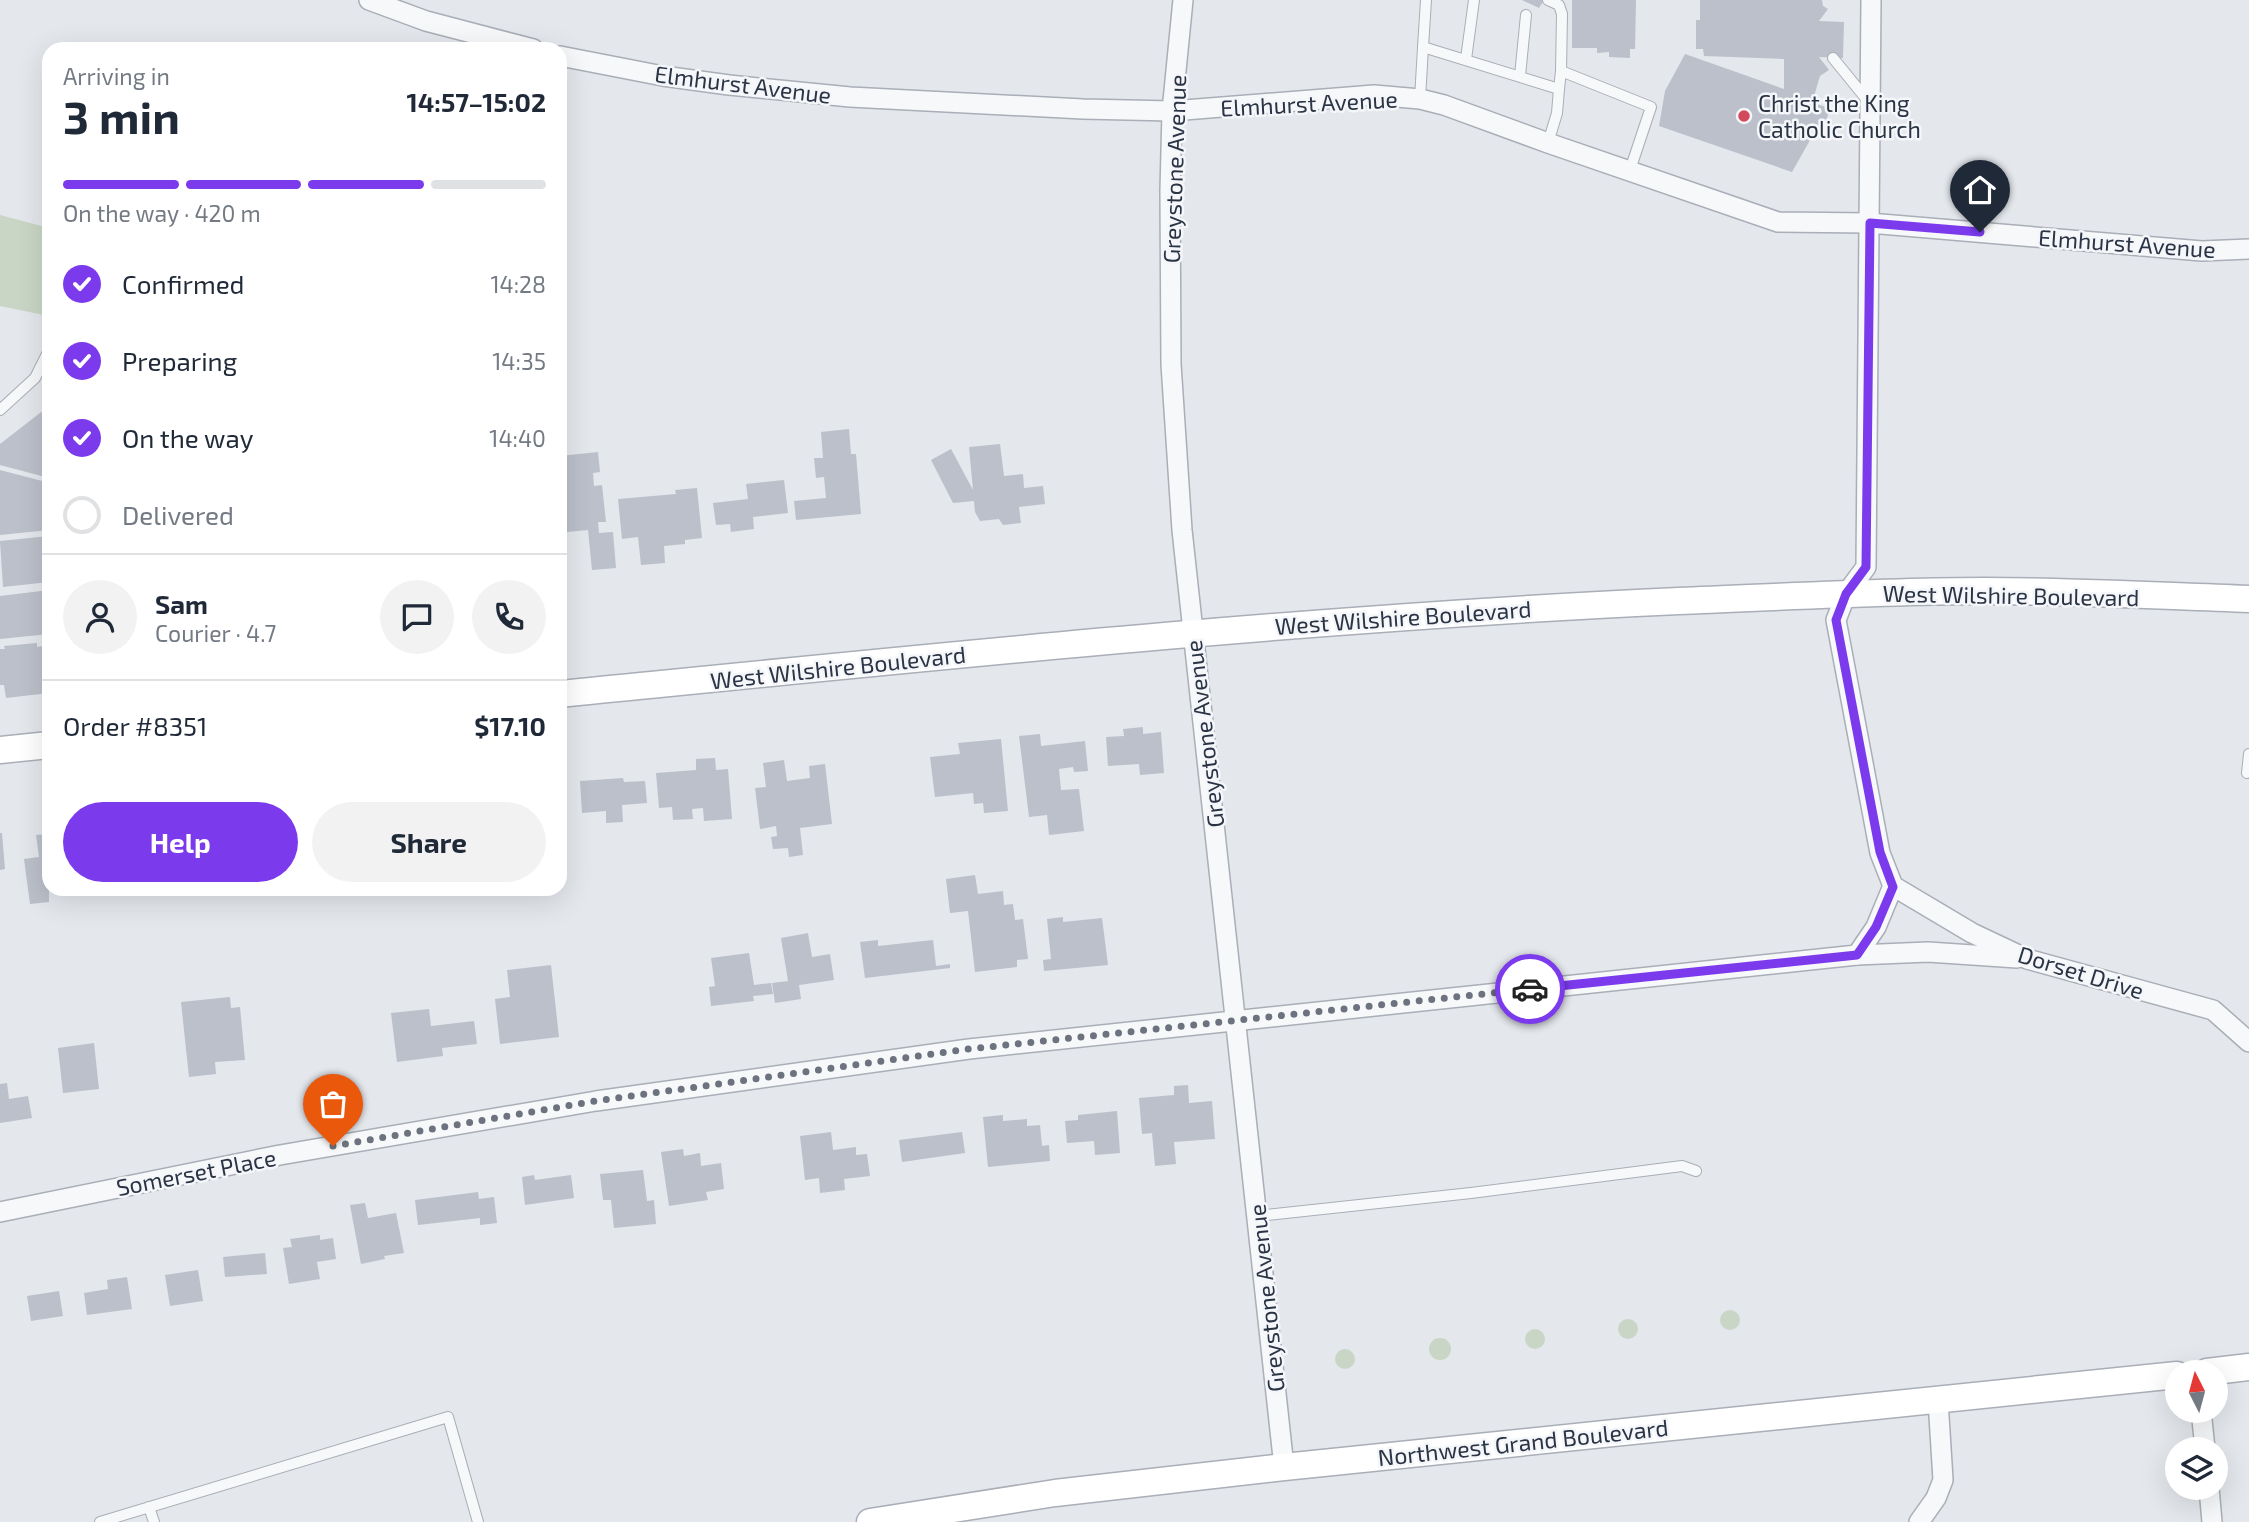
<!DOCTYPE html>
<meta charset="utf-8">
<style>
body{margin:0;font-family:"Exo 2",sans-serif;background:#f2f2f3;color:#1f2937;height:100vh;display:flex;flex-direction:column;font-size:26px;white-space:nowrap}
*{box-sizing:border-box;margin:0}
p{font-size:23px;color:#747a83}
.icon{flex:none;width:38px;height:38px;fill:none;stroke:currentColor;stroke-width:2;stroke-linecap:round;stroke-linejoin:round}
.map{position:relative;flex:1;overflow:hidden}
.drawer{position:absolute;left:42px;top:42px;width:525px;height:854px;display:flex;flex-direction:column;background:#fff;border-radius:21px;box-shadow:0 7px 28px #0002}
.drawer>*{flex:none}
.needle{width:46px;rotate:354deg}
.buttons{position:absolute;left:2165px;top:1360px;display:grid;gap:14px}
.buttons a{display:grid;place-items:center;width:63px;height:63px;border-radius:50%;background:#fff;box-shadow:0 7px 28px #0002;font-size:35px}
.pin{position:absolute;display:grid;place-items:center;width:60px;height:60px;color:#fff;margin:-72px -30px;border-radius:50% 50% 50% 0;rotate:-45deg;box-shadow:0 0 7px #0007}
.pin .icon{rotate:45deg}
.courier{position:absolute;display:grid;place-items:center;width:70px;height:70px;margin:-35px;border:5px solid #7c3aed;border-radius:50%;background:#fff;color:#222;box-shadow:0 2px 9px #0007}
.head em{font-style:normal;font-weight:700}
.head div{display:flex;flex-direction:column-reverse}
.head{display:flex;align-items:center;justify-content:space-between;height:119px;padding:0 21px}
h1{font-size:46px;font-weight:700;line-height:52px}
.bar{display:grid;grid-template-columns:repeat(4,1fr);gap:10px 7px;align-content:center;height:84px;padding:0 21px}
.bar i{height:9px;border-radius:5px;background:#e0e1e3}
.bar .selected{background:#7c3aed}
.bar p{grid-column:span 4}
.line{display:flex;align-items:center;gap:18px;padding:0 21px;border-top:2px solid #e0e1e3}
.line div{flex:1}
.round{display:grid;place-items:center;flex:none;width:74px;height:74px;border-radius:37px;background:#f2f2f3}
ol{padding:0 21px;list-style:none}
li{display:flex;align-items:center;gap:21px;height:77px}
li p{margin-inline-start:auto}
li .icon{padding:7px;border-radius:50%;background:#7c3aed;color:#fff;stroke-width:4}
li:last-child{color:#747a83}
li i{width:38px;height:38px;border:4px solid #e0e1e3;border-radius:50%}
.button{display:flex;gap:14px;margin-top:auto;padding:14px 21px}
.button a{flex:1;height:80px;border-radius:42px;background:#7c3aed;color:#fff;font-size:28px;font-weight:700;line-height:80px;text-align:center}
.button a+a{background:#f2f2f3;color:#1f2937}
.map>svg:first-child{display:block}
.green{fill:#c9d6c5}
.building{fill:#bbc0ca}
.lines{fill:none;stroke-linecap:round;stroke-linejoin:round}
.lane-casing{stroke:#a9aeb7;stroke-width:12}
.street-casing{stroke:#a9aeb7;stroke-width:22}
.secondary-casing{stroke:#a9aeb7;stroke-width:29}
.lane{stroke:#f7f8fa;stroke-width:10}
.street{stroke:#f7f8fa;stroke-width:19}
.secondary{stroke:#fff;stroke-width:26}
.done{stroke:#6c737f;stroke-width:7;stroke-dasharray:0 12.6}
.route{stroke:#7c3aed;stroke-width:9}
.poi-dot{fill:#d1495b;stroke:#f4f6f9;stroke-width:2.5}
.labels{text-anchor:middle;dominant-baseline:central;stroke-width:5;stroke-linejoin:round;paint-order:stroke}
.street-label{font-size:23px;fill:#2b3445;stroke:#f4f6f9}
.poi-label{font-size:23px;fill:#2b3445;stroke:#f4f6f9;text-anchor:start}
</style>
<div class="map">
<svg width="2249" height="1522" viewBox="0 0 2249 1522">
<rect width="100%" height="100%" fill="#e4e7ec"/>
<!-- green -->
<g class="green">
<path d="M0,215L49,228V316L0,306Z"/>
<circle cx="1730" cy="1320" r="10"/>
<circle cx="1628" cy="1329" r="10"/>
<circle cx="1535" cy="1339" r="10"/>
<circle cx="1440" cy="1349" r="11"/>
<circle cx="1345" cy="1359" r="10"/>
</g>
<!-- building -->
<g class="building">
<path d="M1522,0H1544L1539,8Z"/>
<path d="M1572,0H1636L1635,49H1630V58L1609,57V52L1597,53V48H1572Z"/>
<path d="M1700,0H1822L1823,6L1828,9L1819,21L1844,22L1843,58L1819,57L1829,70L1820,76L1812,103L1830,108L1824,128L1812,123L1809,142L1792,172L1659,126L1665,91L1685,54L1784,89V59L1704,56L1703,49H1696V20H1700Z"/>
<path d="M49,406V478L0,465V444Z"/>
<path d="M849,429L851,454H856L861,514L796,520L794,501L826,498L824,477L816,478L814,458H823L821,432Z"/>
<path d="M1000,444L1004,476L1023,474L1024,488L1043,486L1045,504L1019,507L1021,523L1003,525L999,519L980,521L975,512L974,501L953,503L931,460L951,449L973,490L969,447Z"/>
<path d="M598,452L600,472L593,473L594,486L602,485L606,522H598L599,533L613,532L616,568L592,570L588,530L567,532L566,525H560V456Z"/>
<path d="M0,470L46,482L42,494L48,496L44,509L49,508V530L0,535Z"/>
<path d="M784,480L788,513L753,517L754,529L731,532L730,524L716,525L713,503L748,499L746,484Z"/>
<path d="M697,488L702,538L685,540V544L664,546L665,563L641,565L638,537L622,539L618,499L676,494L675,490Z"/>
<path d="M49,536V582L3,587L0,541Z"/>
<path d="M49,590V634L0,639V596Z"/>
<path d="M37,643V647L49,645V693L6,698L4,685H0V649H5L4,646Z"/>
<path d="M1143,727V734L1161,732L1164,773L1140,775L1139,764L1108,766L1106,737L1124,736L1123,729Z"/>
<path d="M1040,734L1041,746L1085,741L1088,771L1074,772L1073,767L1059,769L1061,790L1079,789L1084,831L1049,835L1047,815L1029,817L1019,736Z"/>
<path d="M1001,739L1008,811L984,813L983,803L974,804L973,793L935,797L930,757L960,754L958,743Z"/>
<path d="M715,758L716,770L728,769L732,819L704,821L703,808L692,809L693,819L673,820L672,807L659,808L656,773L696,770V759Z"/>
<path d="M784,760L787,781L810,778L809,766L825,764L832,824L800,828L803,855L789,857L788,848L773,849L771,837L777,836L776,826L760,829L755,788L766,787L763,763Z"/>
<path d="M623,778L624,782L645,781L647,803L622,805L623,822L606,823V811L582,813L580,781Z"/>
<path d="M0,833H2L5,869L0,870Z"/>
<path d="M49,834V902L30,904L24,859L39,857L36,835Z"/>
<path d="M975,875L978,894L1003,891L1004,905L1013,904L1015,920L1023,919L1028,959L1017,960V967L975,972L968,911L950,913L946,879Z"/>
<path d="M1063,917V922L1102,918L1108,965L1044,971L1043,960L1051,959L1047,919Z"/>
<path d="M808,933L812,957L830,954L834,980L799,985L801,999L775,1003L772,983L788,981L781,938Z"/>
<path d="M878,940V946L933,940L936,966L950,964V968L865,978L860,942Z"/>
<path d="M749,953L754,985L771,983L773,994L753,996L754,1001L711,1006L709,987L715,986L711,958Z"/>
<path d="M551,965L559,1037L500,1044L495,999L510,997L507,970Z"/>
<path d="M230,997L231,1008L240,1007L245,1060L215,1062L216,1074L189,1077L181,1002Z"/>
<path d="M429,1009L431,1026L474,1021L477,1044L442,1048L443,1056L397,1062L391,1013Z"/>
<path d="M94,1043L99,1089L63,1093L58,1048Z"/>
<path d="M7,1083L9,1099L28,1096L32,1118L0,1123V1084Z"/>
<path d="M1188,1085L1189,1103L1212,1101L1215,1139L1174,1142L1176,1164L1155,1166L1152,1133L1142,1134L1139,1098L1174,1095V1086Z"/>
<path d="M1117,1111L1120,1153L1095,1155L1094,1141L1067,1143L1065,1121L1078,1120V1115Z"/>
<path d="M1003,1115V1121L1027,1119V1126L1040,1125L1042,1146L1049,1145L1050,1161L988,1167L983,1117Z"/>
<path d="M831,1132L833,1150L856,1147V1155L867,1154L870,1176L844,1179L845,1190L820,1193L819,1178L805,1180L800,1136Z"/>
<path d="M962,1132L965,1153L902,1162L899,1140Z"/>
<path d="M683,1149L684,1156L700,1153L701,1166L721,1163L724,1189L706,1192L708,1200L669,1206L661,1152Z"/>
<path d="M643,1170L647,1201L654,1200L656,1224L614,1228L611,1200H603L600,1174Z"/>
<path d="M534,1175L535,1180L571,1175L574,1198L525,1205L522,1177Z"/>
<path d="M478,1192L479,1199L494,1197L497,1223L480,1225V1218L418,1225L415,1200Z"/>
<path d="M365,1203L368,1218L396,1213L404,1253L384,1256L385,1259L361,1264L350,1205Z"/>
<path d="M320,1235V1240L333,1238L336,1259L317,1262L320,1279L289,1284L283,1248L292,1247L290,1239Z"/>
<path d="M265,1253L267,1274L225,1277L223,1257Z"/>
<path d="M198,1270L203,1301L170,1306L165,1275Z"/>
<path d="M127,1277L132,1309L87,1315L84,1293L108,1289L107,1280Z"/>
<path d="M59,1291L63,1316L31,1321L27,1296Z"/>
</g>
<g class="lines">
<!-- lane casing -->
<g class="lane-casing">
<g id="lane">
<path d="M1548,0L1559,5L1562,14L1561,71"/>
<path d="M1423,47L1426,0"/>
<path d="M1833,58L1868,101"/>
<path d="M1466,59L1474,0"/>
<path d="M1520,76L1526,15"/>
<path d="M1559,89L1561,71L1651,107L1630,170"/>
<path d="M1420,99L1423,47L1559,89L1557,113L1548,143"/>
<path d="M0,410L35,378L49,350"/>
<path d="M2247,773L2249,754"/>
<path d="M1257,1216L1471,1193L1682,1166L1696,1171"/>
<path d="M149,1507L154,1522"/>
<path d="M100,1522L448,1417L478,1522"/>
</g>
</g>
<!-- street casing -->
<g class="street-casing">
<g id="street">
<path d="M369,0L426,21L533,49"/>
<path d="M1183,0L1172,111L1170,191L1171,364L1182,530L1284,1467"/>
<path d="M1871,0L1866,567L1846,594L1836,620L1880,853L1893,886L1972,933L2027,959L2213,1010L2249,1042"/>
<path d="M560,56L663,76L729,85L850,97L1083,109L1172,111L1374,95L1420,99L1444,105L1548,143L1778,222L1869,223L2202,251L2249,249"/>
<path d="M1857,955L1928,952L2017,958"/>
<path d="M0,1212L280,1155L596,1101L969,1049L1857,955L1876,927L1893,886"/>
<path d="M2201,1410L2205,1449"/>
<path d="M2209,1488L2212,1522"/>
<path d="M1919,1522L1936,1498L1943,1480L1938,1400"/>
</g>
</g>
<!-- secondary casing -->
<g class="secondary-casing">
<g id="secondary">
<path d="M560,694C933,657 1305,618 1679,601C1781,597 1883,591 1985,591C2073,591 2161,596 2249,599"/>
<path d="M0,750L49,745"/>
<path d="M2207,1372L2249,1367"/>
<path d="M870,1522L1055,1493L1284,1467L2177,1375"/>
</g>
</g>
<!-- lane -->
<use href="#lane" class="lane"/>
<!-- street -->
<use href="#street" class="street"/>
<!-- secondary -->
<use href="#secondary" class="secondary"/>
</g>
<g class="lines">
<!-- done -->
<path class="done" d="M333,1146L596,1101L969,1049L1530,989"/>
<!-- route -->
<path class="route" d="M1530,989L1857,955L1876,927L1893,887L1880,852L1836,620L1846,594L1866,567L1870,223L1980,232"/>
</g>
<!-- markers -->
<circle class="poi-dot" cx="1744" cy="116" r="7"/>
<g class="labels">
<!-- street labels -->
<g class="street-label">
<text transform="translate(743 84) rotate(7)">Elmhurst Avenue</text>
<text transform="translate(1309 103) rotate(-3)">Elmhurst Avenue</text>
<text transform="translate(1174 169) rotate(-88)">Greystone Avenue</text>
<text transform="translate(2127 243) rotate(4)">Elmhurst Avenue</text>
<text transform="translate(2011 595) rotate(1)">West Wilshire Boulevard</text>
<text transform="translate(1403 617) rotate(-4)">West Wilshire Boulevard</text>
<text transform="translate(838 667) rotate(-6)">West Wilshire Boulevard</text>
<text transform="translate(1204 734) rotate(-97)">Greystone Avenue</text>
<text transform="translate(2081 972) rotate(17)">Dorset Drive</text>
<text transform="translate(196 1172) rotate(-11)">Somerset Place</text>
<text transform="translate(1266 1298) rotate(-96)">Greystone Avenue</text>
<text transform="translate(1523 1442) rotate(-6)">Northwest Grand Boulevard</text>
</g>
<!-- poi labels -->
<g class="poi-label">
<text x="1758" y="103">Christ the King<tspan x="1758" dy="26">Catholic Church</tspan></text>
</g>
</g>
</svg>
<div class="buttons">
<a><svg class="needle" viewBox="-14 -14 28 28"><path d="M0-13l5 13h-10z" fill="#e53935"/><path d="M0 13l5-13h-10z" fill="#747a83"/></svg></a>
<a><svg class="icon" aria-label="layers" viewBox="0 0 24 24"><path d="M12 4l9 5-9 5-9-5zM3 14l9 5 9-5"/></svg></a>
</div>
<div class="pin" style="left:333px;top:1146px;background:#ea580c"><svg class="icon" aria-label="bag" viewBox="0 0 24 24"><path d="M5 8h14l-1 12H6zM9 8a3 3 0 0 1 6 0"/></svg></div>
<div class="pin" style="left:1980px;top:232px;background:#1f2937"><svg class="icon" aria-label="home" viewBox="0 0 24 24"><path d="M3 11l9-7 9 7M6 9v11h12V9"/></svg></div>
<div class="courier" style="left:1530px;top:989px"><svg class="icon" aria-label="car" viewBox="0 0 24 24"><path d="M5 17H2v-5l4-1 3-4h7l3 4 3 1v5h-3M9 17h6M6 11h13"/><circle cx="7" cy="17" r="2"/><circle cx="17" cy="17" r="2"/></svg></div>
<section class="drawer">
<div class="head"><div><h1>3 min</h1><p>Arriving in</p></div><em>14:57–15:02</em></div>
<div class="bar"><i class="selected"></i><i class="selected"></i><i class="selected"></i><i></i><p>On the way · 420 m</p></div>
<ol>
<li><svg class="icon" aria-label="check" viewBox="0 0 24 24"><path d="M5 12l5 5 9-10"/></svg>Confirmed<p>14:28</p></li>
<li><svg class="icon" aria-label="check" viewBox="0 0 24 24"><path d="M5 12l5 5 9-10"/></svg>Preparing<p>14:35</p></li>
<li><svg class="icon" aria-label="check" viewBox="0 0 24 24"><path d="M5 12l5 5 9-10"/></svg>On the way<p>14:40</p></li>
<li><i></i>Delivered</li>
</ol>
<div class="line" style="height:126px"><a class="round"><svg class="icon" aria-label="person" viewBox="0 0 24 24"><circle cx="12" cy="8" r="4"/><path d="M4 21q1-7 8-7t8 7"/></svg></a><div><b>Sam</b><p>Courier · 4.7</p></div><a class="round"><svg class="icon" aria-label="chat" viewBox="0 0 24 24"><path d="M4 5h16v11H9l-5 4z"/></svg></a><a class="round"><svg class="icon" aria-label="phone" viewBox="0 0 24 24"><path d="M5 4h4l2 5-3 2q2 4 5 5l2-3 5 2v4C11 20 4 13 5 4z"/></svg></a></div>
<div class="line" style="height:91px"><div>Order #8351</div><b>$17.10</b></div>
<div class="button"><a>Help</a><a>Share</a></div>
</section>
</div>
